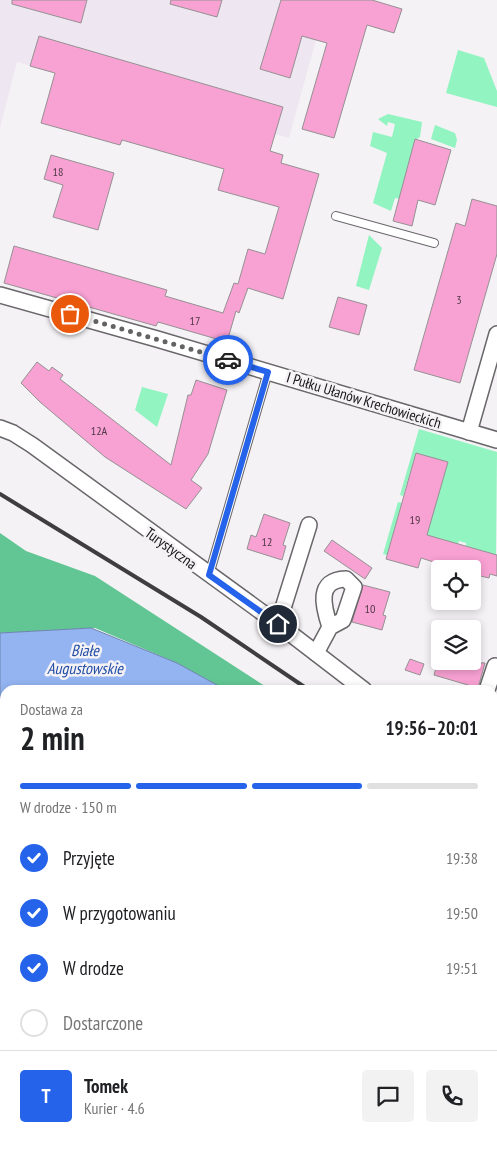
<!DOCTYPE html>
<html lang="pl">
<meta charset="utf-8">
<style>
body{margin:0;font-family:"PT Sans Narrow",sans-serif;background:#f2f2f2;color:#202124;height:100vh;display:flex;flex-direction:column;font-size:19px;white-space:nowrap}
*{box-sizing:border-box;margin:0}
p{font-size:16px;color:#757577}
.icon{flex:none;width:28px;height:28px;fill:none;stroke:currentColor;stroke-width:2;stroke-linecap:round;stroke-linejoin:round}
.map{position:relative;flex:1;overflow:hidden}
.drawer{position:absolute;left:0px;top:685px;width:498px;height:466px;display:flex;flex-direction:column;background:#fff;border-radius:15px 15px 0 0;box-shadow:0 2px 8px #0003}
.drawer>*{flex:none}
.buttons{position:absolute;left:431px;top:560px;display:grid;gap:10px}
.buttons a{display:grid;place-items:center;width:50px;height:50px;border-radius:5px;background:#fff;box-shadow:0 2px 8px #0003;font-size:25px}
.pin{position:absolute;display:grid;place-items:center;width:42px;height:42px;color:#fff;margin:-21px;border:2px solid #fff;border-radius:50%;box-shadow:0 1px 5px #0007}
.courier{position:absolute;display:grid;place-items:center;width:50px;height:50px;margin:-25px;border:4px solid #2563eb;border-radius:50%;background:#fff;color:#222;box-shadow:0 1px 6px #0007}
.summary em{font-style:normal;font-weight:700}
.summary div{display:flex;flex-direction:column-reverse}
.summary{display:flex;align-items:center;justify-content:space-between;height:85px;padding:0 20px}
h1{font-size:32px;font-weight:700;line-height:38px}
.bar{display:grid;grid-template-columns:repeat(4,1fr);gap:8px 5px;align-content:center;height:60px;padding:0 20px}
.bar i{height:6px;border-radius:4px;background:#e0e0e0}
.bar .selected{background:#2563eb}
.bar p{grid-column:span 4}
.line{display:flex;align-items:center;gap:12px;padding:0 20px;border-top:1px solid #e0e0e0}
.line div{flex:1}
.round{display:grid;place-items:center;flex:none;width:52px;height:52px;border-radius:5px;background:#f2f2f2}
ol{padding:0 20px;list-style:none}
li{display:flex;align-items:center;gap:15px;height:55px}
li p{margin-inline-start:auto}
li .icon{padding:5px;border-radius:50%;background:#2563eb;color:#fff;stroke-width:4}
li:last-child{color:#757577}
li i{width:28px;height:28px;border:2px solid #e0e0e0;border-radius:50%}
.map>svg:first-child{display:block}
.built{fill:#eee6f0}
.green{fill:#92f4c0}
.forest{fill:#62c694}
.water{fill:#93b4f1;stroke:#6d84af}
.building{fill:#f8a1d3;stroke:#959193}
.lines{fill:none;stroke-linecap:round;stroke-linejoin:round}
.lane-casing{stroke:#69676a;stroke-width:10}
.street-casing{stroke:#69676a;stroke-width:18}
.lane{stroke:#fff;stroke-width:8}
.street{stroke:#fff;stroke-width:15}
.rail{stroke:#3e3d3f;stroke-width:4}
.done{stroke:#636264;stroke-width:5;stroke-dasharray:0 9}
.route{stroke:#2563eb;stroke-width:6}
.labels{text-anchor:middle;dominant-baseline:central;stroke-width:5;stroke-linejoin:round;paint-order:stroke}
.number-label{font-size:12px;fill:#4e3745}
.street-label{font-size:15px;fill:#151416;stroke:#f5f2f6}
.water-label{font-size:16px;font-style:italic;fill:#224ea5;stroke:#f5f2f6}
</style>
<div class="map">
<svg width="497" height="1151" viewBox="0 0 497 1151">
<rect width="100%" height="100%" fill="#f5f2f6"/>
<!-- built -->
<path class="built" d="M0,0H327L289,138L17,62L0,128Z"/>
<!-- green -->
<g class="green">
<path d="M458,50L484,58L497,91V107L446,93Z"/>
<path d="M388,114L422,122L420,137L415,140L400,199L395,198L391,211L373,203L387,153L370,146L373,132L392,137L395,124L388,122L387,126L378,119Z"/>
<path d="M435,125L455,133L457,140L455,148L431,139Z"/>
<path d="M369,235L382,248L369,290L356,286Z"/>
<path d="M142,387L168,394L157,427L135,410Z"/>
<path d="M419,429L497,452L496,555L466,546V543L459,541L458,544L427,535L447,462L416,453L403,496L400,495Z"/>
<path d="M398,502L402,503L387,555L383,554Z"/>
</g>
<!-- forest -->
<g class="forest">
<path d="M0,533L26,551L95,576L271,690H226L177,663L95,628L0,633Z"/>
<path d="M492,897L497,902V977L493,972Z"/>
</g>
<!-- water -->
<path class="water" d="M91,628L177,663L226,690H5V1146H492L493,972L497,977V1151H0V633Z"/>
<!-- building -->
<g class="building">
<path d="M12,0H87L81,23L12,4Z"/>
<path d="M171,0H222L217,17L170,4Z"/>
<path d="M281,0H372L402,9L394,33L367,25L334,138L302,129L327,43L302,36L290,78L260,69Z"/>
<path d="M39,36L283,107L270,151L283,155L281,163L319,174L283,299L248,288L239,313L236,311L227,342L158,322L156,326L4,283L14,246L167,290L165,296L223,313L234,283L238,284L248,249L265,254L279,207L218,190L224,169L122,140L120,145L41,123L55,73L30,66Z"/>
<path d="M415,139L451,150L435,205L418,200L412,226L393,221Z"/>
<path d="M51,155L114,173L98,230L53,217L63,185L44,179Z"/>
<path d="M472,199L497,206V254L460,383L414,370L456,223L465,226Z"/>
<path d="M338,297L367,305L359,335L329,327Z"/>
<path d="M37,362L49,371L52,367L63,375L60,379L171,465L188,395H191L196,380L227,390L208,454L191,480L202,488L186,509L105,457L40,402L21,383Z"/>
<path d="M416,453L448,462L427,535L497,555V576L490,574L489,578L472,574V569H456L421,558L418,568L386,559Z"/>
<path d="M264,514L290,523L283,545L286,546L282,560L247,549L251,535L256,537Z"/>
<path d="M332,540L372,568L365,579L324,551Z"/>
<path d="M363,585L390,592L383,615L386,616L382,630L352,622Z"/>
<path d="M410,659L424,664L420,675L405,670Z"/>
<path d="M438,661L485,663L478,688L434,675Z"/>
</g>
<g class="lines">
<!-- lane casing -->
<g class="lane-casing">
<g id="lane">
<path d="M336,216L434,243"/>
<path d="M209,575L268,372"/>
</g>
</g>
<!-- street casing -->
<g class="street-casing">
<g id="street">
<path d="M0,295L157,339L497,440"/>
<path d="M0,428L13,433L32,445L278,624L364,690"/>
<path d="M469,432L497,334"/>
<path d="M278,624L309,525"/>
<path d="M316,653L330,627L343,620L354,587L346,579C316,580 323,606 330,627"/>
<path d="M487,690L495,666L497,667"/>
<path d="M492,789L497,793"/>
</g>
</g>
<!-- lane -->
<use href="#lane" class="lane"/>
<!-- street -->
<use href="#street" class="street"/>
<!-- rail -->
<g class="rail">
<path d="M0,494L201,617L309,690"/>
<path d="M492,846L497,851"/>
</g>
</g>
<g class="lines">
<!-- done -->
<path class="done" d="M70,314L228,360"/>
<!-- route -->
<path class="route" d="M228,360L268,372L209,575L278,624"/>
</g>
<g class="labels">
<!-- number labels -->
<g class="number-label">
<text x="58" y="171">18</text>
<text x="459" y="299">3</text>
<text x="195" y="320">17</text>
<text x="99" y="430">12A</text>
<text x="415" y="519">19</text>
<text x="267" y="541">12</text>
<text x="370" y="608">10</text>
</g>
<!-- street labels -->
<g class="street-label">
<text transform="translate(364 400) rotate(17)">I Pułku Ułanów Krechowieckich</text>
<text transform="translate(171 548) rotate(36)">Turystyczna</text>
</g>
<!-- water labels -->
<g class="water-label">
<text x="85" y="650">Białe<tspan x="85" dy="18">Augustowskie</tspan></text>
</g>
</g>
</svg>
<div class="buttons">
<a><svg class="icon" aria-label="locate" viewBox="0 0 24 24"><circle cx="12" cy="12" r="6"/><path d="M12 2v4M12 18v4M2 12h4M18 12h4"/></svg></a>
<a><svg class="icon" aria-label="layers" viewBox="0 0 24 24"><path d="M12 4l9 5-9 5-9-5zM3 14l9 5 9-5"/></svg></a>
</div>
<div class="pin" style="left:70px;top:314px;background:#ea580c"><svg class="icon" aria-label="bag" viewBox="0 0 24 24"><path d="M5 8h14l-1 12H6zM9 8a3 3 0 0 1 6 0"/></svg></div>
<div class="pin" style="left:278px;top:624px;background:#1f2937"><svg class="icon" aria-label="home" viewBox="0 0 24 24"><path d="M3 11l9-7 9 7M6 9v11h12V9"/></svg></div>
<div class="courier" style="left:228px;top:360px"><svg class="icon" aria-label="car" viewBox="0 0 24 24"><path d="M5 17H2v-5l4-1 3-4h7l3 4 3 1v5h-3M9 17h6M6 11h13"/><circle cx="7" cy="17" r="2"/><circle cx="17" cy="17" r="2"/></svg></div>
<section class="drawer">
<div class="summary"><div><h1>2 min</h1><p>Dostawa za</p></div><em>19:56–20:01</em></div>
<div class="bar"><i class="selected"></i><i class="selected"></i><i class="selected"></i><i></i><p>W drodze · 150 m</p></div>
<ol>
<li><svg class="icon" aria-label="check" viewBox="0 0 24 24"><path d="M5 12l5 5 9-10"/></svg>Przyjęte<p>19:38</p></li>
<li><svg class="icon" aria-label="check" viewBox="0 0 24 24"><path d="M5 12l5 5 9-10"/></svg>W przygotowaniu<p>19:50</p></li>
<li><svg class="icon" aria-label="check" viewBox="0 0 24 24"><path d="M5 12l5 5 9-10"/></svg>W drodze<p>19:51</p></li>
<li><i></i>Dostarczone</li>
</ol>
<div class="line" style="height:90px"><b class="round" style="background:#2563eb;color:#fff">T</b><div><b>Tomek</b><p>Kurier · 4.6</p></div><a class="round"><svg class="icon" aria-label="chat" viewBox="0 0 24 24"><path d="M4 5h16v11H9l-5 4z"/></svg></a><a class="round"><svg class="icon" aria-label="phone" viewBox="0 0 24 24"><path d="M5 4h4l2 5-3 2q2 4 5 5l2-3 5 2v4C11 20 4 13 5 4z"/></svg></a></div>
</section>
</div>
